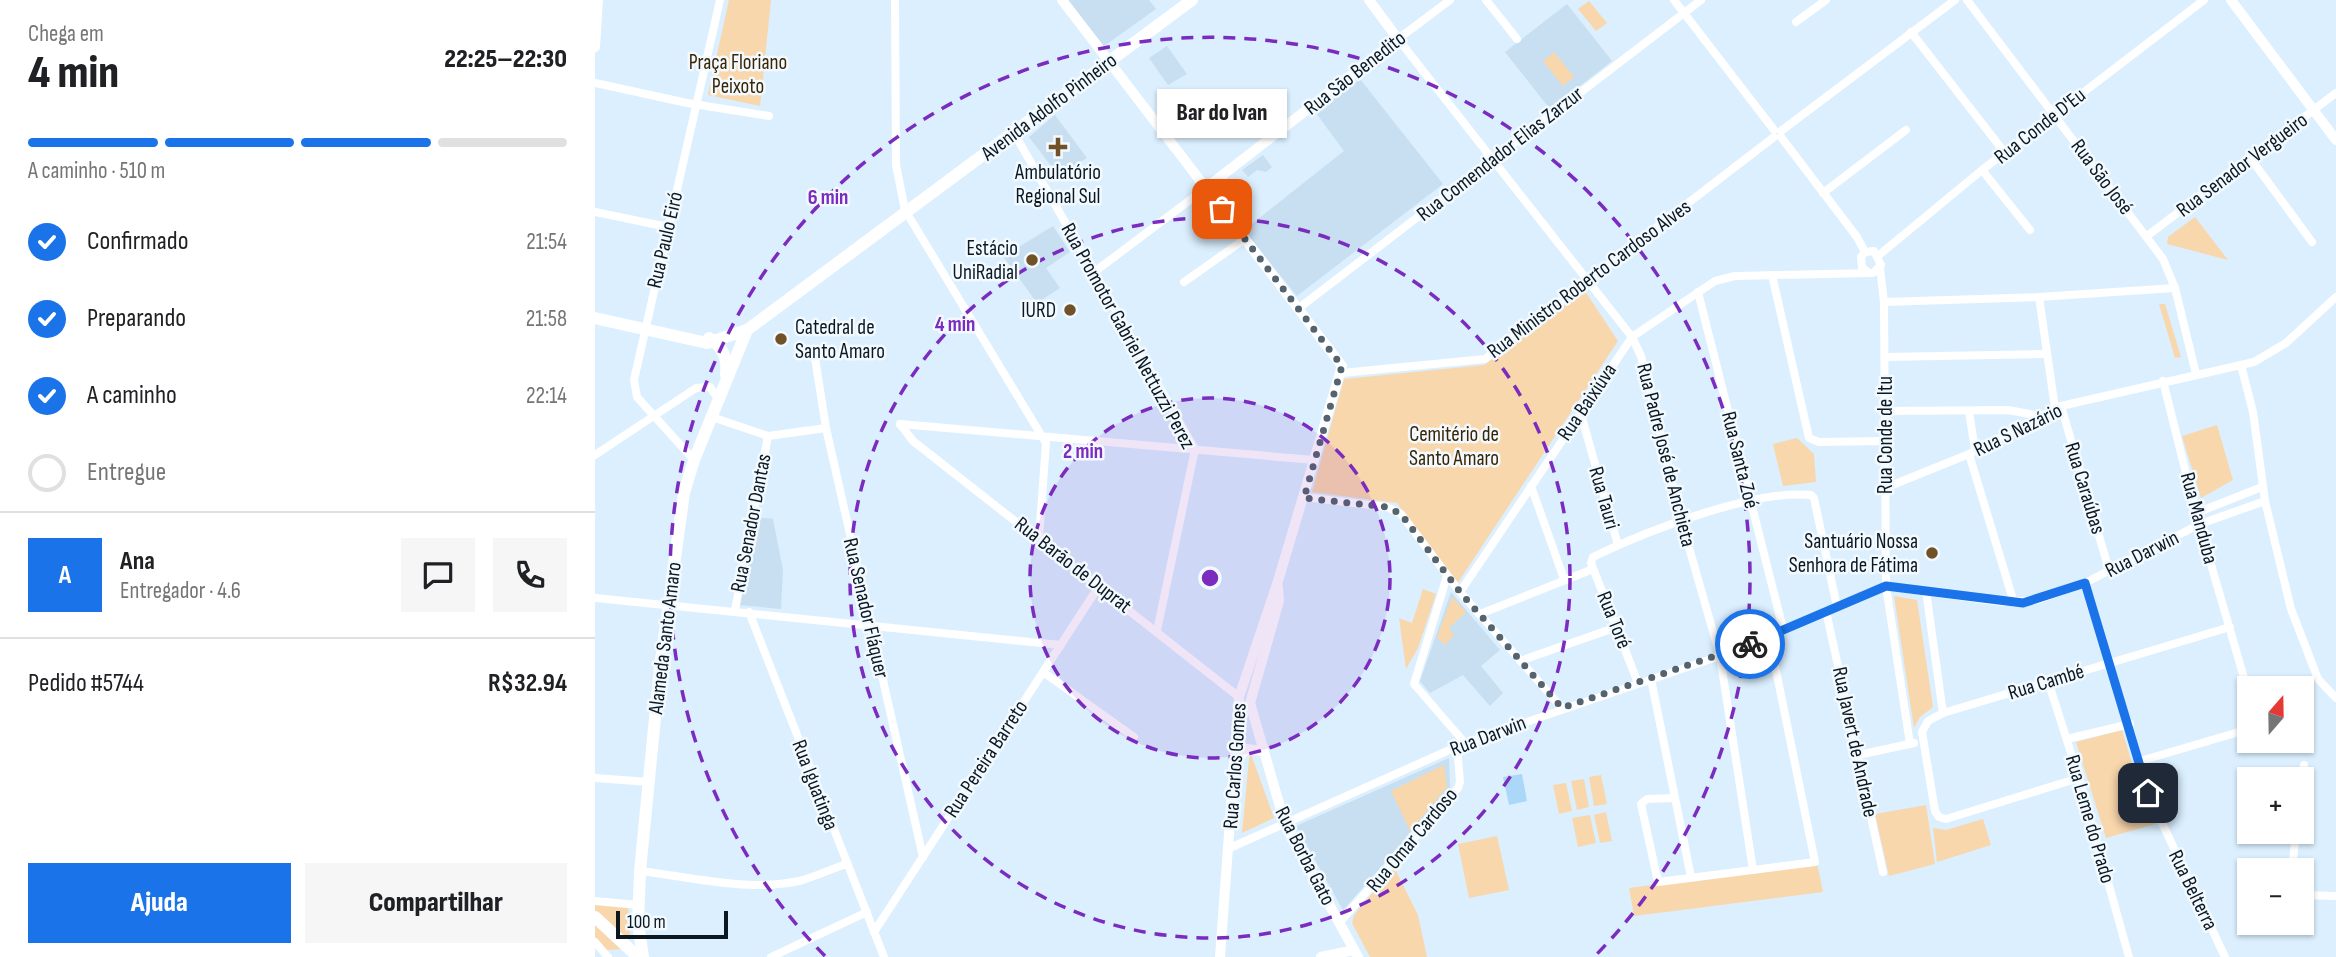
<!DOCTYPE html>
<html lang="pt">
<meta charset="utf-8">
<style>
body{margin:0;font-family:"Sofia Sans Condensed",sans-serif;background:#f6f6f6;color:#202124;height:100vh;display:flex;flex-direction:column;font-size:26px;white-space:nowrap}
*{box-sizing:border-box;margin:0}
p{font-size:23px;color:#757577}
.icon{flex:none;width:38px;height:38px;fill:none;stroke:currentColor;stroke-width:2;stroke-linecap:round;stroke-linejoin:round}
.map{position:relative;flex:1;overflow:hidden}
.side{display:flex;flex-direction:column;background:#fff;width:595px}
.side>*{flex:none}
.needle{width:46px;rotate:20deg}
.controls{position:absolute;left:1642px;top:676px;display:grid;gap:14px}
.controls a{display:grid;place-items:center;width:77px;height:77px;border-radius:0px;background:#fff;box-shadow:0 2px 5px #0004;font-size:35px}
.scale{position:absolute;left:21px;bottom:18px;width:112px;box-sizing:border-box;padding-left:7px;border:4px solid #0c1821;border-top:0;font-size:19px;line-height:24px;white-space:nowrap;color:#0c1821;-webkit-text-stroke:5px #f3faff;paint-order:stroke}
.pin{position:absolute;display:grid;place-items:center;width:60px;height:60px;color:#fff;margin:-30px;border-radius:14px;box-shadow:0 4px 10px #0006}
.courier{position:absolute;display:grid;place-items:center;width:70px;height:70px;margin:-35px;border:5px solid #1a73e8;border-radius:50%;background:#fff;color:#222;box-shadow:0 2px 9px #0007}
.bubble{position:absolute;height:49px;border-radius:0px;background:#fff;box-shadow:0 2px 5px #0004;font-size:23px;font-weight:800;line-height:49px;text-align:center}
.overview em{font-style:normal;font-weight:800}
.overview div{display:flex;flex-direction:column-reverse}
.overview{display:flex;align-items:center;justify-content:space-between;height:119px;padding:0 28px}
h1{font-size:46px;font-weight:800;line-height:52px}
.bar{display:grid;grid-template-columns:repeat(4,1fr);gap:10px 7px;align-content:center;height:84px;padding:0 28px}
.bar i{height:9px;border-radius:5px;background:#e0e0e0}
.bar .active{background:#1a73e8}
.bar p{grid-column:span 4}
.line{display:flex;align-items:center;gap:18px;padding:0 28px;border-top:2px solid #e0e0e0}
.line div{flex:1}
.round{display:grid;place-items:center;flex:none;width:74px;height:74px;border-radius:0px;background:#f6f6f6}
ol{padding:0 28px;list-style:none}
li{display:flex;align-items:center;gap:21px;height:77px}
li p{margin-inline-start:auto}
li .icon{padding:7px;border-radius:50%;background:#1a73e8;color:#fff;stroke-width:4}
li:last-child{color:#757577}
li i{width:38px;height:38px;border:4px solid #e0e0e0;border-radius:50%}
.cta{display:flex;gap:14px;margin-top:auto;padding:14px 28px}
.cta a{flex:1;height:80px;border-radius:0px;background:#1a73e8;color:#fff;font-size:28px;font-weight:800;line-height:80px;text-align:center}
.cta a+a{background:#f6f6f6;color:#202124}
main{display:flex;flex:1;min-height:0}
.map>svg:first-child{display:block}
.built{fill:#c7dff0}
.green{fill:#f9d7ac}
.water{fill:#abd8f9}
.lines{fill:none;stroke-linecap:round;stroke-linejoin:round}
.minor{stroke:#fff;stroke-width:8}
.tertiary{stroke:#fff;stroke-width:10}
.primary{stroke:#fff;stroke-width:12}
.done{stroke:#54636e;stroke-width:7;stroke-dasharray:0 12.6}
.route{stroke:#1a73e8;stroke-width:9}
.ring{fill:none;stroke:#7b2cbf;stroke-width:3.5;stroke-dasharray:12 9}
.poi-dot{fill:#715127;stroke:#f3faff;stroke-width:2.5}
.labels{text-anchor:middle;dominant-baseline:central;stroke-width:5;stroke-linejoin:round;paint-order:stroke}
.park-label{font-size:21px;fill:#3a2504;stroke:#f3faff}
.street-label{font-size:21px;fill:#0c1821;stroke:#f3faff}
.poi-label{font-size:21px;fill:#0c1821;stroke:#f3faff;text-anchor:end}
.centre{fill:#7b2cbf;stroke:#f3faff;stroke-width:3.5}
.ring-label{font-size:21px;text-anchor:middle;font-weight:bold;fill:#7b2cbf;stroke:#f3faff;stroke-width:5;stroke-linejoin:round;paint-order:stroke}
</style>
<main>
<section class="side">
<div class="overview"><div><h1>4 min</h1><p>Chega em</p></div><em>22:25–22:30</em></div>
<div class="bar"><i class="active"></i><i class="active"></i><i class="active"></i><i></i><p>A caminho · 510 m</p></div>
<ol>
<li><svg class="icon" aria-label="check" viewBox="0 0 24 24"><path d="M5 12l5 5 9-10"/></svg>Confirmado<p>21:54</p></li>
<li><svg class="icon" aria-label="check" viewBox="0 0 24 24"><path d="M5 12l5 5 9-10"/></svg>Preparando<p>21:58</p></li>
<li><svg class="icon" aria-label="check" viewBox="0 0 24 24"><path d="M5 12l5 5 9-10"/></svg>A caminho<p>22:14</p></li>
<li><i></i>Entregue</li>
</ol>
<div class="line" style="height:126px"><b class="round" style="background:#1a73e8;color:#fff">A</b><div><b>Ana</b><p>Entregador · 4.6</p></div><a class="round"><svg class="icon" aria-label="chat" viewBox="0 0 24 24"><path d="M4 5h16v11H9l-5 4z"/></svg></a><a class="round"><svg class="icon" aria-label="phone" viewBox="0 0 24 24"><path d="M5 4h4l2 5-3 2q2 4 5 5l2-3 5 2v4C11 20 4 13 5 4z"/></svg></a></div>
<div class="line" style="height:91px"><div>Pedido #5744</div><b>R$32.94</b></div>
<div class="cta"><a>Ajuda</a><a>Compartilhar</a></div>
</section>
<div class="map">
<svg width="1741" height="957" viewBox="0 0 1741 957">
<rect width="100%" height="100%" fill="#dbeffe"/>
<!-- built -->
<g class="built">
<path d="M473,0H554L561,9L509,46Z"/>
<path d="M972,4L1017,61L955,109L910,52Z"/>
<path d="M572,46L592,74L573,85L554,58Z"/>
<path d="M765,79L848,184L702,296L649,230L749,151L721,113Z"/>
<path d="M460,115L492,158L463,175L434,137Z"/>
<path d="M668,155L677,167L671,172L662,170L653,177L647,170Z"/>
<path d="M458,226L475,252L451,268L465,288L442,303L405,252L417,242L422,248Z"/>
<path d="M159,517L178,519L188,570L186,609L145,605Z"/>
<path d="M856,592L905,650L886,666L908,693L895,706L868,675L835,693L825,681Z"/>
<path d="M854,758L855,789L748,910L701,826Z"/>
</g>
<!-- green -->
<g class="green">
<path d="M134,0H176L165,106L113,95Z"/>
<path d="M994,1L1012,23L1001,31L983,9Z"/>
<path d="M959,52L979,77L968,86L948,61Z"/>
<path d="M1600,217L1633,260L1572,244L1573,237Z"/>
<path d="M990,291L1023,341L862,584L802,503L717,492L749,379L889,365Z"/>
<path d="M1564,304H1570L1586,357L1580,358Z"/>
<path d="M1622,425L1638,480L1606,498L1587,436Z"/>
<path d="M1202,438L1219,454L1221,482L1188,486L1178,444Z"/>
<path d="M828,589L841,594L823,648L811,669L804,618L817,623Z"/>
<path d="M1299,596L1322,600L1338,707L1325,717L1319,728Z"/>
<path d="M857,597L871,612L854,628L859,635L850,645L842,637Z"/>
<path d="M1527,730L1547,797L1560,824L1511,838L1481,742Z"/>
<path d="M656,754L679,818L647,833L654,759Z"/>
<path d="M849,765L852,787L815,831L796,791Z"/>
<path d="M1006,775L1012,804L999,806L994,777Z"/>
<path d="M989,779L994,807L982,810L976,781Z"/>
<path d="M971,783L977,811L964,814L958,785Z"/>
<path d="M1331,805L1340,864L1294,876L1280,814Z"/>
<path d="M1011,812L1017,841L1005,843L999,815Z"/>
<path d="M995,815L1001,843L983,847L977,818Z"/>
<path d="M1388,819L1396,845L1342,862L1338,828L1351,830Z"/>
<path d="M902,836L914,890L874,898L863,844Z"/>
<path d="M1222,863L1228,892L1039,916L1034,888Z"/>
<path d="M799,867L823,915L832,957H775L757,923L759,915Z"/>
<path d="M0,903L33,904L35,936L29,949L11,950L0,939Z"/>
</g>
<!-- water -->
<path class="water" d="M927,774L932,801L914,805L908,777Z"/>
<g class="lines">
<!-- minor -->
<g class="minor">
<path d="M300,0L301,165L310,210L451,443L444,538"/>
<path d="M855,0L803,39L1037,337L1046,356L1087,523L1125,656L1158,870"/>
<path d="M891,0L922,39"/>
<path d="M1079,0L1179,130"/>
<path d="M1372,0L1568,259L1580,288L1601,374"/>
<path d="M1201,22L1231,0"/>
<path d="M1316,32L1410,153"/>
<path d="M0,83L92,103L174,116"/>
<path d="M1186,131L1360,0"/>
<path d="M419,133L600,449L562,631"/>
<path d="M1186,137L1262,237L1270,252"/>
<path d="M1656,159L1717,242"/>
<path d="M1387,170L1435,230"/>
<path d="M1228,193L1311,130"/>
<path d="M0,212L73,227"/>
<path d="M1552,236L1741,93"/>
<path d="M1284,255L1387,170L1609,0"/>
<path d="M1285,268L1289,302L1291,586L1315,744"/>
<path d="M498,273L611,188"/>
<path d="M1177,275L1214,438L1224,442L1290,441"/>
<path d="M589,282L650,239"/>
<path d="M1103,292L1188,629"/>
<path d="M1444,297L1460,408"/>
<path d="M1289,302L1444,297L1580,288"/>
<path d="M704,308L1106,0"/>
<path d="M1290,357L1450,354"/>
<path d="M220,358L231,428L328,857"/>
<path d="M1646,365L1658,412L1670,501L1696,609L1723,679L1741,698"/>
<path d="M747,373L890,359L1179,137"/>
<path d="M1568,381L1601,513L1654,695"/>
<path d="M1466,406L1514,570"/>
<path d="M985,411L1023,545"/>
<path d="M1290,411L1413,410L1445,416"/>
<path d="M1374,412L1380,450"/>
<path d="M117,417L173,436L231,428"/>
<path d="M305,424L318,441L644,697"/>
<path d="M305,424L719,460"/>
<path d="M1374,454L1419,603"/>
<path d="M0,455L101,388L115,387L124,400"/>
<path d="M99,460L42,397L39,380L125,0"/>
<path d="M936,486L969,579"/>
<path d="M1290,488L1374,454L1466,406L1659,362L1691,343L1741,297"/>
<path d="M709,497L792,507L806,514L865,592L967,708"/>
<path d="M1601,513L1667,487"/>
<path d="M852,576L819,684L870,743"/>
<path d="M1490,583L1553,793L1630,957"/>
<path d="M1331,591L1348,713"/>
<path d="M865,592L1037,337L1120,281L1140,276L1278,273L1286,265L1279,251L1270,252L1266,257L1267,267L1273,272"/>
<path d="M0,598L466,645"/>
<path d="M140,610L173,436"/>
<path d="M1231,611L1288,872"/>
<path d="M154,612L289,957"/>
<path d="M885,614L998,569"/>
<path d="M925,661L1022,627"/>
<path d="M448,672L539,737"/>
<path d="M1056,679L1096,877"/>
<path d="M1453,681L1484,778L1534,957"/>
<path d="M1043,683L996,563L998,557C1049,532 1159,489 1216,495L1219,498L1242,607"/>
<path d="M1472,739L1535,724"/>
<path d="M1263,755L1319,743"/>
<path d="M1545,761L1654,729"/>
<path d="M0,778L54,782"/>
<path d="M1484,778L1351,819L1344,817L1340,811L1327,732L1333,721L1348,713L1635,627"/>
<path d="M1706,786L1709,765"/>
<path d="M1079,798L1052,799L1046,804L1063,882L1220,862L1174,636"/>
<path d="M635,848L870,743L1125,656L1291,586L1407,602L1442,600L1490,583L1605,524L1670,501"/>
<path d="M1697,870L1701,831"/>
<path d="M45,871C95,877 154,892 204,881C220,877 236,869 251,864"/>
<path d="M1706,895L1741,896"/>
<path d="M0,901L43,905"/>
<path d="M744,923L863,788L865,782L862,747"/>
<path d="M279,932L504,586"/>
<path d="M0,942L13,957"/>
<path d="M176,957L272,912"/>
</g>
<!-- tertiary -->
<g class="tertiary">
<path d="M467,0L747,366L683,581L644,697L625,957"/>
<path d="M1636,0L1741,140"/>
<path d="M0,47L3,0"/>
<path d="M611,188L803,39L774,0"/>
<path d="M683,587L684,601L655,703L690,824L763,957"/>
<path d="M641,760L652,749L667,751"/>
<path d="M726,957L759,950"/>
</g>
<!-- primary -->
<g class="primary">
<path d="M0,318L112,343L152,330L597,0"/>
<path d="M114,338C128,347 133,358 131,375"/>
<path d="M0,917L43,957"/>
<path d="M48,957L43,924L45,871L65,667L89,493L99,460L152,330"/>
</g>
</g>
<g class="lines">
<!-- done -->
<path class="done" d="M627,209L747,366L709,498L792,507L806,514L865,592L967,708L1155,644"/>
<!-- route -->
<path class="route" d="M1155,644L1291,586L1428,603L1490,583L1553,793"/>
</g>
<!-- distance rings -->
<circle cx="615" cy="578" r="180" fill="#7b2cbf" fill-opacity=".12"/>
<g class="ring">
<circle cx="615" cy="578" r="180"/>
<circle cx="615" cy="578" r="360"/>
<path d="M230 956A540 540 0 1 1 1000 956"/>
</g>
<!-- markers -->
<g class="poi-dot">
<path d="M459.5 136.5h7v7h7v7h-7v7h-7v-7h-7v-7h7z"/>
<circle cx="437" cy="260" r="7"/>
<circle cx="475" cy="310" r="7"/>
<circle cx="186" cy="339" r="7"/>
<circle cx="1337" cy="553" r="7"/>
</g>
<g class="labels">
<!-- park labels -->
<g class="park-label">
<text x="143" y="62">Praça Floriano<tspan x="143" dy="24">Peixoto</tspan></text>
<text x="859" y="434">Cemitério de<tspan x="859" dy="24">Santo Amaro</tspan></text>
</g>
<!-- street labels -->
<g class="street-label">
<text transform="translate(760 73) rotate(-38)">Rua São Benedito</text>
<text transform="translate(454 107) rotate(-37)">Avenida Adolfo Pinheiro</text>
<text transform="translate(1445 126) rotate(-38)">Rua Conde D'Eu</text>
<text transform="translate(905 154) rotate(-38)">Rua Comendador Elias Zarzur</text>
<text transform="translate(1647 165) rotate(-37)">Rua Senador Vergueiro</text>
<text transform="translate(1507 177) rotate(53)">Rua São José</text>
<text transform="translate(70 240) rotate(-77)">Rua Paulo Eiró</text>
<text transform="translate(994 279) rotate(-37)">Rua Ministro Roberto Cardoso Alves</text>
<text transform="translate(533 336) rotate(61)">Rua Promotor Gabriel Nettuzzi Perez</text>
<text transform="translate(992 402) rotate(-56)">Rua Baixiúva</text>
<text transform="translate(1423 430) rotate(-26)">Rua S Nazário</text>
<text transform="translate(1290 435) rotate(-90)">Rua Conde de Itu</text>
<text transform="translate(1071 455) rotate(76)">Rua Padre José de Anchieta</text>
<text transform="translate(1145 460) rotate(76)">Rua Santa Zoé</text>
<text transform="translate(1490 488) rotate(73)">Rua Caraúbas</text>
<text transform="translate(1009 498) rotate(74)">Rua Tauri</text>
<text transform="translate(1604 518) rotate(75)">Rua Manduba</text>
<text transform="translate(156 523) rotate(-79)">Rua Senador Dantas</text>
<text transform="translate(1547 554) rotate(-27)">Rua Darwin</text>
<text transform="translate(478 565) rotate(38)">Rua Barão de Duprat</text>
<text transform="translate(271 608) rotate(77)">Rua Senador Fláquer</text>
<text transform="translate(1019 620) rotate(68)">Rua Toré</text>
<text transform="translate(70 638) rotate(-83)">Alameda Santo Amaro</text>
<text transform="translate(1451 682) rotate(-17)">Rua Cambé</text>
<text transform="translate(893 736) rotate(-21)">Rua Darwin</text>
<text transform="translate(1260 742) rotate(78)">Rua Javert de Andrade</text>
<text transform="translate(391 759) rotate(-57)">Rua Pereira Barreto</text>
<text transform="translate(640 766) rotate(-86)">Rua Carlos Gomes</text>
<text transform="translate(220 785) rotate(69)">Rua Iguatinga</text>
<text transform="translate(1495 819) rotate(74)">Rua Leme do Prado</text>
<text transform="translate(817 840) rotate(-50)">Rua Omar Cardoso</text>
<text transform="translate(710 856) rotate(63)">Rua Borba Gato</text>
<text transform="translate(1598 890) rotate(64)">Rua Belterra</text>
</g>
<!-- poi labels -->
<g class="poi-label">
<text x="463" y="172" text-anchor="middle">Ambulatório<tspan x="463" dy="24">Regional Sul</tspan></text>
<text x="423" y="248">Estácio<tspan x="423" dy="24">UniRadial</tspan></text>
<text x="461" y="310">IURD</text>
<text x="200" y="327" text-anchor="start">Catedral de<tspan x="200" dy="24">Santo Amaro</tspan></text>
<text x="1323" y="541">Santuário Nossa<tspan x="1323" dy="24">Senhora de Fátima</tspan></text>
</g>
</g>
<circle cx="615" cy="578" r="10" class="centre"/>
<g class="ring-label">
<text x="233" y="204">6 min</text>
<text x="360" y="331">4 min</text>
<text x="488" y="458">2 min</text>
</g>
</svg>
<div class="controls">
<a><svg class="needle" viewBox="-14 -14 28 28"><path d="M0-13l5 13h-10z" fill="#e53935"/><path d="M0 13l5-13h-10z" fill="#757577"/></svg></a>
<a>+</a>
<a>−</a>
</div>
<div class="scale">100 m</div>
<div class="pin" style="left:627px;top:209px;background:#ea580c"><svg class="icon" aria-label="bag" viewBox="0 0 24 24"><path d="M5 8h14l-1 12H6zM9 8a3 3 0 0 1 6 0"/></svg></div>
<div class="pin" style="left:1553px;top:793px;background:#1f2937"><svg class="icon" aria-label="home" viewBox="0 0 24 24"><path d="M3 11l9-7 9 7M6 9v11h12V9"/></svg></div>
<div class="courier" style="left:1155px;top:644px"><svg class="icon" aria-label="bike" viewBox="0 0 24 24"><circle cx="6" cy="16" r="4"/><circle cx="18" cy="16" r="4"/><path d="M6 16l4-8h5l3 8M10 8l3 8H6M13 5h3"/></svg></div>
<div class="bubble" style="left:562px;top:89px;width:130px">Bar do Ivan</div>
</div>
</main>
